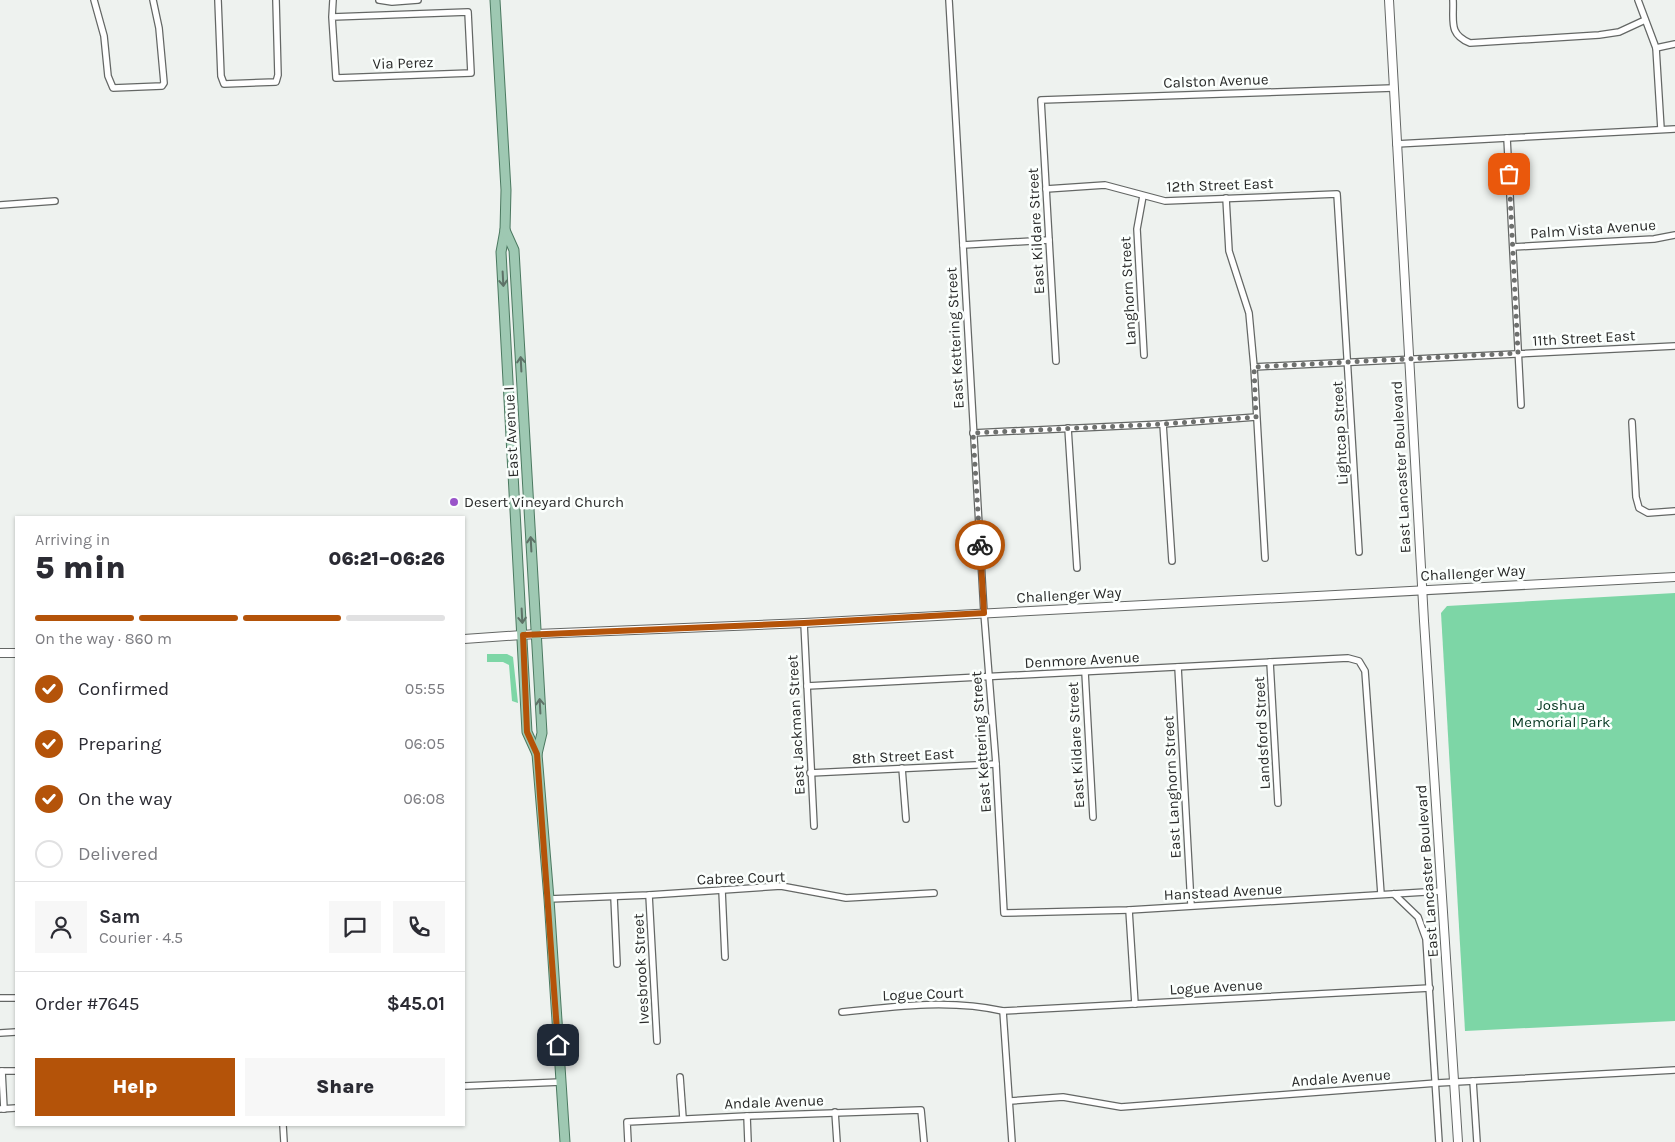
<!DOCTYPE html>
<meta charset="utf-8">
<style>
body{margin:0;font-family:Karla,sans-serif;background:#f7f7f7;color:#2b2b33;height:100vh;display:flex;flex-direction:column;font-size:19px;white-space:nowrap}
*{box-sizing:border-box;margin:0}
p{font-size:16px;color:#7c7c81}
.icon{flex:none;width:28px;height:28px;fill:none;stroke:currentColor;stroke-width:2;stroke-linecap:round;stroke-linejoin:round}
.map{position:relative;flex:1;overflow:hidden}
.details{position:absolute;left:15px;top:516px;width:450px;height:610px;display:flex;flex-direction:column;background:#fff;border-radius:0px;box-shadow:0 1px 4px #0004}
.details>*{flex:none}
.pin{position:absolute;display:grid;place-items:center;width:42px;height:42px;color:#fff;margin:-21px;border-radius:10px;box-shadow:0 2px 8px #0006}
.courier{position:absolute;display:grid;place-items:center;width:50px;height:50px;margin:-25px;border:4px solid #b45309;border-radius:50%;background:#fff;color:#222;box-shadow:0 1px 6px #0007}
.summary em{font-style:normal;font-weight:800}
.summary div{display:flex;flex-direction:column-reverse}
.summary{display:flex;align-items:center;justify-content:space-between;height:85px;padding:0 20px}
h1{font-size:32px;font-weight:800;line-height:38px}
.bar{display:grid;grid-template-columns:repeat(4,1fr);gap:8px 5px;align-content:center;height:60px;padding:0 20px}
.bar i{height:6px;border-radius:4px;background:#e1e1e2}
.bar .selected{background:#b45309}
.bar p{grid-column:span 4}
.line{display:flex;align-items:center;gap:12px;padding:0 20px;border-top:1px solid #e1e1e2}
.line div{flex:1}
.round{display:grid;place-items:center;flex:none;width:52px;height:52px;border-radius:0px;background:#f7f7f7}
ol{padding:0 20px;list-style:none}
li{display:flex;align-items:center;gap:15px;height:55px}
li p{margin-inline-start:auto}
li .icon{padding:5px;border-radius:50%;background:#b45309;color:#fff;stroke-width:4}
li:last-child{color:#7c7c81}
li i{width:28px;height:28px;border:2px solid #e1e1e2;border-radius:50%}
.primary-button{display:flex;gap:10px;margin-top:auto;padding:10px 20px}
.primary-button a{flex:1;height:58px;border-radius:0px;background:#b45309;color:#fff;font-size:20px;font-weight:800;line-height:58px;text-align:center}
.primary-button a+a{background:#f7f7f7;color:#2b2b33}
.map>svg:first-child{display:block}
.green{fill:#7dd6a6}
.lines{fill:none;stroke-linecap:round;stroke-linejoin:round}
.minor-casing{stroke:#646765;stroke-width:8}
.secondary-casing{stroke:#646765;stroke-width:10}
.primary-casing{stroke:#4b7960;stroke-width:11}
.minor{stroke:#fff;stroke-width:5.5}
.secondary{stroke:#fff;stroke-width:8}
.primary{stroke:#9ec8b2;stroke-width:9}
.oneway{stroke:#5e7167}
.done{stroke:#6e706e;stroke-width:5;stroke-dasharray:0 9}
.route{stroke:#b45309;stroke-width:6}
.poi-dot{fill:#9954c9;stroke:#fbfffd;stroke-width:2}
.labels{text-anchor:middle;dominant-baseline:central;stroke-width:5;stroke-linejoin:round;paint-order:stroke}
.street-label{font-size:15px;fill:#292a29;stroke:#fbfffd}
.poi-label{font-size:15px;fill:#292a29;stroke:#fbfffd;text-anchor:start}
.park-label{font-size:15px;fill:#053620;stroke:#fbfffd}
</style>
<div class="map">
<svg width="1675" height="1142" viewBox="0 0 1675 1142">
<rect width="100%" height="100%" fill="#eef2ef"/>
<!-- green -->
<g class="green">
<path d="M1675,593V1021L1465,1031L1441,613L1447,606Z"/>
<path d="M487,654H507L513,657L518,703L512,701L509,665L503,662H487Z"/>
</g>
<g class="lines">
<!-- minor casing -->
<g class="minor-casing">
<g id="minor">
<path d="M94,0L104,36L108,76L113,88L162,86L164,83L159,28L153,0"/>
<path d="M218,0L221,76L224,84L276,82L278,75L276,0"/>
<path d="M379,0L392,2L418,0"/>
<path d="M949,0L984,613L996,764L1004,913L1129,910L1442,891"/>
<path d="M1453,0C1454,21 1448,34 1470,43L1599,35L1619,32L1645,20"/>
<path d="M1638,0L1656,48L1661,129"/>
<path d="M332,17L468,12L471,73L336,78L332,17L333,0"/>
<path d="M1656,48L1675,44"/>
<path d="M1507,138L1521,405"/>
<path d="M1396,144L1675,129"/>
<path d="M1046,189L1105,185L1165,201L1337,194L1359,552"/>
<path d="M1143,196L1137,229L1144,355"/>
<path d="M1226,198L1229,251L1249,313L1254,367L1265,558"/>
<path d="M0,205L55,201"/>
<path d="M963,245L1049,240"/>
<path d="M1513,247L1654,239L1675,235"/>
<path d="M1056,361L1041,100L1393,88"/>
<path d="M1254,367L1675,346"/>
<path d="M1632,422L1636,497L1639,508L1648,513L1675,511"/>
<path d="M1163,424L1172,561"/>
<path d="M1068,428L1077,568"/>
<path d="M973,433L1163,424L1256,417"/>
<path d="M804,623L814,826"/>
<path d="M1270,662L1278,803"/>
<path d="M1178,667L1191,905"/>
<path d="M1085,672L1093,817"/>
<path d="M807,686L1348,658L1359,661L1365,671L1381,894"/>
<path d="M902,768L906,819"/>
<path d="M810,773L996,764"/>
<path d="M722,890L725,957"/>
<path d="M1394,894L1418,917L1426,939L1439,1142"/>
<path d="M649,895L657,1041"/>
<path d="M614,897L617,964"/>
<path d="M549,899L649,895L781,886L846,898L934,893"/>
<path d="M1129,910L1135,1004"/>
<path d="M0,998H16"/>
<path d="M1003,1011L1012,1142"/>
<path d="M842,1012C896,1006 951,999 1003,1011L1430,988"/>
<path d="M0,1033L16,1032"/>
<path d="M0,1071H2L4,1109"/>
<path d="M2,1071H16"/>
<path d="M680,1077L683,1118"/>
<path d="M1473,1081L1477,1142"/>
<path d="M464,1086L561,1082"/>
<path d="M1010,1101L1063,1097L1121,1107L1437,1083L1675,1070"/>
<path d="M0,1109L16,1108"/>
<path d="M835,1112L837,1142"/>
<path d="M747,1116L748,1142"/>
<path d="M283,1125L284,1142"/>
<path d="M628,1142L627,1122L747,1116L921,1110L924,1142"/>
</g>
</g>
<!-- secondary casing -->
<g class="secondary-casing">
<g id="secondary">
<path d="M1389,0L1424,621L1458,1142"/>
<path d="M464,639L536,634L804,623L1675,577"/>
<path d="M0,653H16"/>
</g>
</g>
<!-- primary casing -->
<g class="primary-casing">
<g id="primary">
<path d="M495,0L506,190L505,230L501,252L527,732L537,754"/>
<path d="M505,230L514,250L542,733L537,754L549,899L565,1142"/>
</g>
</g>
<!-- minor -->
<use href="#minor" class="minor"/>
<!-- secondary -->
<use href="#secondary" class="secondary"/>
<!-- primary -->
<use href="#primary" class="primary"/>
</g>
<!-- one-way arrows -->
<defs><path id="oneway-shaft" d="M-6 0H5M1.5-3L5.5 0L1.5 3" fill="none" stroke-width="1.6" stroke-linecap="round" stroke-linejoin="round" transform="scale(1.25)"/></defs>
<g class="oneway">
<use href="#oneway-shaft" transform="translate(503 279) rotate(87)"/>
<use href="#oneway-shaft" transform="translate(521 364) rotate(-93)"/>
<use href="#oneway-shaft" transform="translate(531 544) rotate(-93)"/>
<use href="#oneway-shaft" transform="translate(522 616) rotate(87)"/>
<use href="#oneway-shaft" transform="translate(540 706) rotate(-93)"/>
</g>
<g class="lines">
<!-- done -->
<path class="done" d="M980,545L973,433L1164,424L1256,417L1254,367L1518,353L1509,174"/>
<!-- route -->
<path class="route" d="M558,1045L537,754L527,732L523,635L804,623L984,613L980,545"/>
</g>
<!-- markers -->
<circle class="poi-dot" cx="454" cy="502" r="5"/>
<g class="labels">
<!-- street labels -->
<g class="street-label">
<text transform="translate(403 63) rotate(-2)">Via Perez</text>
<text transform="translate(1216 81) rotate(-2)">Calston Avenue</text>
<text transform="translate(1220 185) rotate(-2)">12th Street East</text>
<text transform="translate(1593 229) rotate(-4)">Palm Vista Avenue</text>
<text transform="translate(1036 231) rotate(-93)">East Kildare Street</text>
<text transform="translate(1128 291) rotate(-93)">Langhorn Street</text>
<text transform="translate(955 338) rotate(-93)">East Kettering Street</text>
<text transform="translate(1584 338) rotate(-3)">11th Street East</text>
<text transform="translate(511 432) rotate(-93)">East Avenue I</text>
<text transform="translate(1340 433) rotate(-93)">Lightcap Street</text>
<text transform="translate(1401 467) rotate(-93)">East Lancaster Boulevard</text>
<text transform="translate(1473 573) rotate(-3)">Challenger Way</text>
<text transform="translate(1069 595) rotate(-3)">Challenger Way</text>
<text transform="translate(1082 660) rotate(-3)">Denmore Avenue</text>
<text transform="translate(796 725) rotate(-93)">East Jackman Street</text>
<text transform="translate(1262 733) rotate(-93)">Landsford Street</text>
<text transform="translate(981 742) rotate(-94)">East Kettering Street</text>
<text transform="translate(1076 745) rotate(-93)">East Kildare Street</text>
<text transform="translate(903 756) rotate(-3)">8th Street East</text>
<text transform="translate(1172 787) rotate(-93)">East Langhorn Street</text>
<text transform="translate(1427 871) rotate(-94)">East Lancaster Boulevard</text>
<text transform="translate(741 878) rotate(-2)">Cabree Court</text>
<text transform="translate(1223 892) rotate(-3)">Hanstead Avenue</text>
<text transform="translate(641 969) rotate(-93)">Ivesbrook Street</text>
<text transform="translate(1216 987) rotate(-3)">Logue Avenue</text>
<text transform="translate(923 994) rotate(-2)">Logue Court</text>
<text transform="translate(1341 1078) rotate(-4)">Andale Avenue</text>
<text transform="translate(774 1102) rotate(-2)">Andale Avenue</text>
</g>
<!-- poi labels -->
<g class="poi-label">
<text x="464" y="502">Desert Vineyard Church</text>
</g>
<!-- park labels -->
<g class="park-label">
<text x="1561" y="705">Joshua<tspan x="1561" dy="17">Memorial Park</tspan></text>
</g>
</g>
</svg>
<div class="pin" style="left:1509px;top:174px;background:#ea580c"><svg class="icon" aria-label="bag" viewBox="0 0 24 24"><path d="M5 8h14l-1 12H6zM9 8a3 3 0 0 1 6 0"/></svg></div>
<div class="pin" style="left:558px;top:1045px;background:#1f2937"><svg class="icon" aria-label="home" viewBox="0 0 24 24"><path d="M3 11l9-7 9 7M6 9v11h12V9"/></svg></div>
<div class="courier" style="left:980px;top:545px"><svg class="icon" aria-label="bike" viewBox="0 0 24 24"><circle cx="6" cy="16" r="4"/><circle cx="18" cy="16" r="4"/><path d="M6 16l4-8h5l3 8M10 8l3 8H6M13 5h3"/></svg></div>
<section class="details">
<div class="summary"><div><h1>5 min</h1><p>Arriving in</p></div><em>06:21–06:26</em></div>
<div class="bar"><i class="selected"></i><i class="selected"></i><i class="selected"></i><i></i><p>On the way · 860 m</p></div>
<ol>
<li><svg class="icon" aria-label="check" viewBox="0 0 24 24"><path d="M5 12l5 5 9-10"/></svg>Confirmed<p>05:55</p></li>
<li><svg class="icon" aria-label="check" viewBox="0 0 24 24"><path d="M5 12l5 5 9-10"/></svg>Preparing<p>06:05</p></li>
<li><svg class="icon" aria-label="check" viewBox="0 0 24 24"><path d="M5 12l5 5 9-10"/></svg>On the way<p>06:08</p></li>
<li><i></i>Delivered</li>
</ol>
<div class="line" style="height:90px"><a class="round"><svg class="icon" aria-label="person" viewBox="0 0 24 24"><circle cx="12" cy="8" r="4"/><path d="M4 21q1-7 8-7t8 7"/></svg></a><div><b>Sam</b><p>Courier · 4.5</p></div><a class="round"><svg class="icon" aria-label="chat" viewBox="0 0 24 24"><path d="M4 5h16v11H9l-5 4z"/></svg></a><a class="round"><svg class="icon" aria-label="phone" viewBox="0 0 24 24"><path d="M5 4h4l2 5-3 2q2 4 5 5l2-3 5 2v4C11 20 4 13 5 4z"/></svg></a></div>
<div class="line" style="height:65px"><div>Order #7645</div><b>$45.01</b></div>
<div class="primary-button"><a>Help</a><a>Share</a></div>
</section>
</div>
